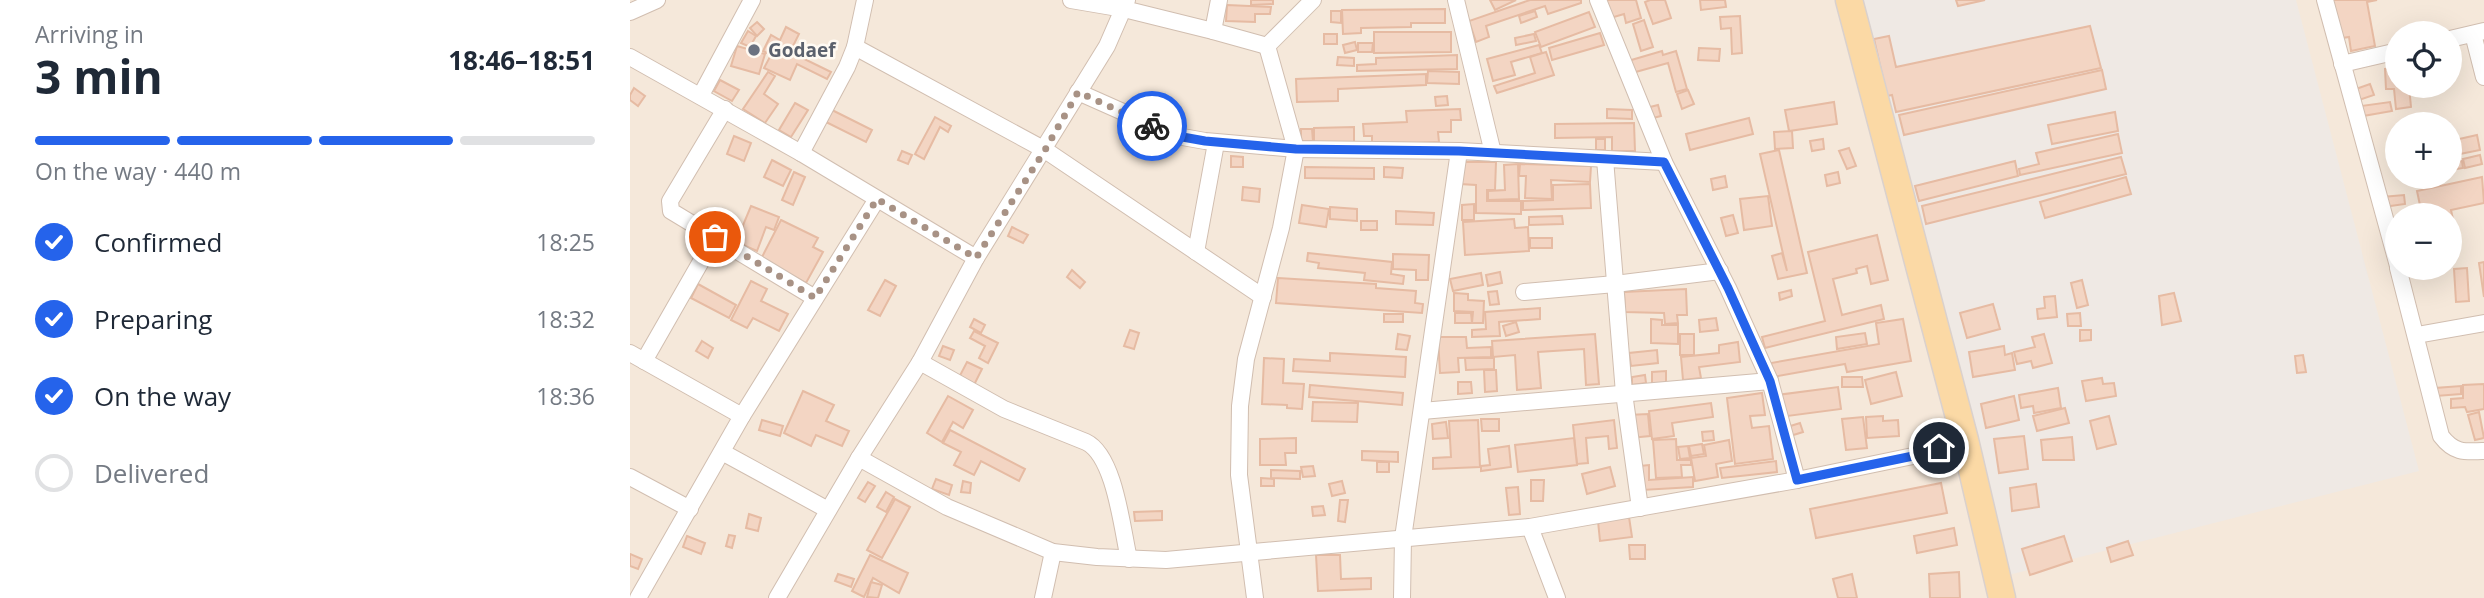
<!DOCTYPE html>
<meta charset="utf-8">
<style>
body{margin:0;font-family:"Open Sans",sans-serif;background:#f2f2f3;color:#1f2937;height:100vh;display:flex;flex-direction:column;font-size:26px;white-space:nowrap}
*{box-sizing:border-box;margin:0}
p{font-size:23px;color:#747a83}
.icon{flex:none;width:38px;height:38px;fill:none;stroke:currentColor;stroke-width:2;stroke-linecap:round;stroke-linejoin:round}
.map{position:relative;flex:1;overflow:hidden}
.details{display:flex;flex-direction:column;background:#fff;width:630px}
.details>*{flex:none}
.tools{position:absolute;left:1755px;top:21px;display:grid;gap:14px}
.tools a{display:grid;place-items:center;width:77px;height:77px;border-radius:50%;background:#fff;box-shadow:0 7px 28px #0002;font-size:35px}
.pin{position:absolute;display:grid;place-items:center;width:60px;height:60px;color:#fff;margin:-30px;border:4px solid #fff;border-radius:50%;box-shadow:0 2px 7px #0007}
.courier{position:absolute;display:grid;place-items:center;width:70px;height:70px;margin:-35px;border:5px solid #2563eb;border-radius:50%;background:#fff;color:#222;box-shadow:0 2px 9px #0007}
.headline em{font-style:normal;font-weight:700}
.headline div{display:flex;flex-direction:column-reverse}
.headline{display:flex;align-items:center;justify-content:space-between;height:119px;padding:0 35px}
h1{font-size:46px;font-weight:700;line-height:52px}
.bar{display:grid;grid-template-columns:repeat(4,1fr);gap:10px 7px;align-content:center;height:84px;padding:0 35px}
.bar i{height:9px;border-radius:5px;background:#e0e1e3}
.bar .current{background:#2563eb}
.bar p{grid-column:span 4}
ol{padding:0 35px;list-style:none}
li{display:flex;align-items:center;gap:21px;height:77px}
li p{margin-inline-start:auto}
li .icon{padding:7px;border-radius:50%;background:#2563eb;color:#fff;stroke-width:4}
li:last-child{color:#747a83}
li i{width:38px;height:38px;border:4px solid #e0e1e3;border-radius:50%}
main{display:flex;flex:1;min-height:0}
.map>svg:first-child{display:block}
.residential{fill:#f5e8da;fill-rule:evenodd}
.industrial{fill:#efe9e4}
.building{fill:#f3d5c3;stroke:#e6bba3;stroke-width:2}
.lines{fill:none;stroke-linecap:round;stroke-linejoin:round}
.street-casing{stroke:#d1beb0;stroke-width:18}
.primary-casing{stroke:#dad1cd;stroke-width:29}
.street{stroke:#fff;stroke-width:16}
.primary{stroke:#fbd9a5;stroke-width:26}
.done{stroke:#a89285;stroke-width:7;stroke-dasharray:0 12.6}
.route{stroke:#2563eb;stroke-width:9}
.worship-dot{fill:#6b7280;stroke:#fffaf3;stroke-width:2.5}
.labels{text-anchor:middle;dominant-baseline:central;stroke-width:5;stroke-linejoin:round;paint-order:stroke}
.worship-label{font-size:19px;font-weight:bold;fill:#5b616d;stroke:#fffaf3;text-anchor:start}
</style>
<main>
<section class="details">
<div class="headline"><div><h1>3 min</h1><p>Arriving in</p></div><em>18:46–18:51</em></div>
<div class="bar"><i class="current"></i><i class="current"></i><i class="current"></i><i></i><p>On the way · 440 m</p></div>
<ol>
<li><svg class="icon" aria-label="check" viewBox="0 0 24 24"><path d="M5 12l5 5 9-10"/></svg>Confirmed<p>18:25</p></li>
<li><svg class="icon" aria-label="check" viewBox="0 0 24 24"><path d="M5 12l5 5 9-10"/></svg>Preparing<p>18:32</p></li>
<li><svg class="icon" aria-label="check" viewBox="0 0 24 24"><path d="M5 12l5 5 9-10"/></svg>On the way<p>18:36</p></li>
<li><i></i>Delivered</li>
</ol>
</section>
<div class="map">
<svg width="1854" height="598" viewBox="0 0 1854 598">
<rect width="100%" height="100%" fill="#fdf6ec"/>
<!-- residential -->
<path class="residential" d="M0,0H1854V598H0ZM1768,33H1820V86H1768ZM1768,124H1820V177H1768ZM1768,215H1820V268H1768Z"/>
<!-- industrial -->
<path class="industrial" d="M1217,0H1666L1789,471L1367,578Z"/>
<!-- building -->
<g class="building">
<path d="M621,0H643V4L621,5Z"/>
<path d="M860,0H886L865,10Z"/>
<path d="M900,0H951V3L918,14L915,6L856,26L859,37L846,42L839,21Z"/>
<path d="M971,0H1006L1011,18L996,23L994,14L977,19Z"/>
<path d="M1020,0H1035L1041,18L1023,24L1015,2Z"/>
<path d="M1070,0H1095L1096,7L1071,10Z"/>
<path d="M1326,0H1355L1328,6Z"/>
<path d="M1701,0H1747L1737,2L1745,46L1721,51L1719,37L1706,39Z"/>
<path d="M597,5L641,7L640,14H625V22L596,21Z"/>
<path d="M815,9V23H781V27L731,28V33L713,34L712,10Z"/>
<path d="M701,11H711V23L701,22Z"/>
<path d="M905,11L907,17L891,23L889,16Z"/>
<path d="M959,12L965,27L911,47L905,32Z"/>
<path d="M1110,16L1112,53L1102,54L1101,28L1091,29L1090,17Z"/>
<path d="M1014,20L1023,47L1011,51L1003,24Z"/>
<path d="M127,22L134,29L127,36L120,28Z"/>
<path d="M1460,26L1471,68L1266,112L1262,95L1257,96L1244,39L1259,36L1266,67Z"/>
<path d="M156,27L169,34L160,52L201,72L197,79L167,64L160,80L134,68L141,55L133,51L141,35L150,40Z"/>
<path d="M118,31L126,36L120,47L111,43Z"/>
<path d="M744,32H821V52L744,53Z"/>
<path d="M970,33L974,45L922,60L919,48Z"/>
<rect x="694" y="34" width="13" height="10"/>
<path d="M904,34L906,41L886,45L885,38Z"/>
<path d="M725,42L727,50L715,53L713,45Z"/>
<path d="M728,43H743L742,52H728Z"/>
<path d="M909,45L912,53L881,62L885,75L863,81L857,59Z"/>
<path d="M107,46L135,54L129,74L101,66Z"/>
<path d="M1069,48L1090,49L1089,61L1068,60Z"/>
<path d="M1032,51L1033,55L1046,51L1057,89L1046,92L1038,63L1002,73L998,61Z"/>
<path d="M916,52L924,75L867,93L864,86L905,73L900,57Z"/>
<path d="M827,55V69L727,71V65L746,64V58Z"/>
<path d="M708,57L724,58V66L707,65Z"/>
<path d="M1768,68V86H1779L1781,107L1766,109L1764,89H1756L1755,69Z"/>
<path d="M1472,70L1476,89L1274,135L1269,115Z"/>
<path d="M798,71L829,72V84L797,83Z"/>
<path d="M138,72L145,76L134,94L148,104L135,123L113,109Z"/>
<path d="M796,74V85L708,89V101L667,102L666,79Z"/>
<path d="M90,80L109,90L102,101L84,91Z"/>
<path d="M1740,84L1744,95L1729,100L1726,89Z"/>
<path d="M4,88L15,96L8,106L0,100V95Z"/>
<path d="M1058,90L1064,104L1052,109L1047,94Z"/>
<path d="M817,96L818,105L806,106L805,97Z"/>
<path d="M1204,102L1207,124L1159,131L1155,110Z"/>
<path d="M1760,102L1762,111L1733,116L1731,106Z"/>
<path d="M165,103L178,110L161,137L149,130Z"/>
<path d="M1028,105L1031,116L1023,118L1020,107Z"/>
<path d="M830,109L831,120H821V132H808L809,142L742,145V136H734L733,124L777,122L776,111Z"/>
<path d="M977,109L1002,110V119L977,118Z"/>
<path d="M202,110L242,130L236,142L196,122Z"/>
<path d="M1485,112L1488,131L1422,144L1418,125Z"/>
<path d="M305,117L321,126L318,132L310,127L294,159L285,154Z"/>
<path d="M1119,118L1123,134L1060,150L1056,134Z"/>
<path d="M1004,123L1005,151H982V137L925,138V124Z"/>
<path d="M724,127V144L684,145V128Z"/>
<path d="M671,129H682L683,141H671Z"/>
<path d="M1162,131L1163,148L1145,149L1144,132Z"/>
<path d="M1488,134L1492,153L1390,175L1389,169L1409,164L1406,153Z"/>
<path d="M1847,135L1850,150L1820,156V141Z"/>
<path d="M104,136L121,143L114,161L97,154Z"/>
<rect x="966" y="139" width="9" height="11"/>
<path d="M1193,139L1194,149L1182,151L1180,141Z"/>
<path d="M1219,148L1226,166L1217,169L1209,151Z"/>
<path d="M1149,150L1177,273L1148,279L1142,256L1152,253L1157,271L1130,154Z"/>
<path d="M272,151L282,155L278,164L268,160Z"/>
<path d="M1850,155L1852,164L1835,168L1833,159Z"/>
<path d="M601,156L613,157V167H601Z"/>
<path d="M1491,157L1496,174L1296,224L1292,206Z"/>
<path d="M142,160L161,170L153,186L134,177Z"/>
<path d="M1385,161L1388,176L1289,201L1285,186Z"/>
<path d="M1832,161L1833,168L1820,170V162Z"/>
<path d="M830,162H866L865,190H857V201H891V214L846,213V185L830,184Z"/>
<path d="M888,164L889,199L858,200V191L875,190L874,165Z"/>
<path d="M890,164L961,166L960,182L921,180L922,199L895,198L896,176H889Z"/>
<path d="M675,167L744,168V179L675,178Z"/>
<path d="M754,167L773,168L772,178L754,177Z"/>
<path d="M164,172L175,177L163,205L152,200Z"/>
<path d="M1208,172L1210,183L1197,186L1195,175Z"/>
<path d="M1095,176L1097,187L1083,190L1081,179Z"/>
<path d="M1496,177L1501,194L1415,218L1410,202Z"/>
<path d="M1852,177L1854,203L1821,210L1824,224L1820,225V215H1792L1787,191Z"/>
<path d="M960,184L961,208L893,210V201L923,200V185Z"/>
<path d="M613,187L630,189L629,202L612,200Z"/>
<path d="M1774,195L1775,204L1753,207L1752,197Z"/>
<path d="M1138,196L1142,226L1114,230L1110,199Z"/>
<path d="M844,204V220H832V205Z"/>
<path d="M672,205L699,209L696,227L669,223Z"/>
<path d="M121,206L149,217L144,230L136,227L127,251L106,242Z"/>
<path d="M700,207L727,209V221L700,219Z"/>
<path d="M766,211L804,213L803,225L766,224Z"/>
<path d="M1103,215L1108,233L1096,236L1091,218Z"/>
<path d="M932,216L933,224L899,225V217Z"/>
<path d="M884,219L885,228L898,227L899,251L835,255L833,222Z"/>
<path d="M151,220L188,238L183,247L193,252L176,283L131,259Z"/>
<rect x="731" y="221" width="16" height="9"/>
<path d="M382,227L398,235L393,243L378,236Z"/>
<path d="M1247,235L1258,280L1241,284L1237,266L1226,269L1227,273L1203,279L1212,315L1251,305L1254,319L1135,348L1132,337L1195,321L1178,252Z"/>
<rect x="900" y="238" width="22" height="10"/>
<path d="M678,253L762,262L761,274L774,276L773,284L734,280L735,273L688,268L689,263L677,261Z"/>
<path d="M763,254L799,255L798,280H786V270L763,269Z"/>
<path d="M1854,262V297L1849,263Z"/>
<path d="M1837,268L1839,301L1826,302L1824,269Z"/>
<path d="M442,270L455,282L450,288L437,277Z"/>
<path d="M870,272L872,283L858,286L856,275Z"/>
<path d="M851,273L853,285L823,291L820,279Z"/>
<path d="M648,278L746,284V288L786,291L785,303L793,304L792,313L646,303Z"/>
<path d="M255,280L266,286L250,316L238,310Z"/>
<path d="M1452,280L1458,305L1447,308L1441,283Z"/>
<path d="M121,281L137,289L131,301L158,314L149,331L123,318L117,328L101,320Z"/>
<path d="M68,284L106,305L99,318L61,298Z"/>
<path d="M1056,289L1057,315H1047L1048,323L1035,324L1034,313L995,312L994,292Z"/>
<path d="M1161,290L1162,296L1150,300L1149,293Z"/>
<path d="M867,291L869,304L860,305L858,292Z"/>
<path d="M824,293L838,294V300L854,301L853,323H842L843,312L824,311Z"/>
<path d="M1544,293L1551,321L1532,325L1529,296Z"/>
<path d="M1425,296L1427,317L1408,319L1407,309L1415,308L1414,297Z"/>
<path d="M1363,304L1370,329L1337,338L1330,313Z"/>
<path d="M910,308V319L869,322L870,336L842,337V330L856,329L855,312Z"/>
<path d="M825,313H841L842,323H825Z"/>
<path d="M1450,313L1451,326H1438L1437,314Z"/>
<rect x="754" y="314" width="19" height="8"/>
<path d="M1086,318L1088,330L1070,332L1069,320Z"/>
<path d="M344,319L355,325L351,333L340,327Z"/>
<path d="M1021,319L1032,320V325H1048V344L1021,343Z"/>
<path d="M1273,319L1281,361L1217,372L1215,364L1143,377L1141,363L1249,344L1246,323Z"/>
<path d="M886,322L889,332L876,336L873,326Z"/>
<path d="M500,330L509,333L504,349L494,346Z"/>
<path d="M1450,330H1461V340L1450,341Z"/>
<path d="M344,331L368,343L358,363L349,358L355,346L340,338Z"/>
<path d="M1235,333L1237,344L1207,349L1206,337Z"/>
<path d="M768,334L780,336L777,350L766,349Z"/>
<path d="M965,334L969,384L956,385L954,349L908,352L911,388L887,390L885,355L863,357L862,341Z"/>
<rect x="1050" y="334" width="14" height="21"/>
<path d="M1414,334L1422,363L1403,368L1401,361L1387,364L1384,352L1405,347L1402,337Z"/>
<path d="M808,337H836L837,348L861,347V357L828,358L829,372L810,373Z"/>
<path d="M72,341L83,348L78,358L66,351Z"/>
<path d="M1108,342L1110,362L1069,367L1071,378L1053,380L1051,357L1089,353V345Z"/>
<path d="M313,346L324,350L320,360L309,356Z"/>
<path d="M1374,346L1375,355L1382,353L1385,370L1343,377L1339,352Z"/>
<path d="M1027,350L1028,363L1001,366L999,353Z"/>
<path d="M700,353L776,357L775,377L663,371L664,359L700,361Z"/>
<path d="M1673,355L1676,372L1667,373L1665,356Z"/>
<path d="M634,358L654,359L653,383L674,384L672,409L657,408V405L632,404Z"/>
<path d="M835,358H864V369L836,370Z"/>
<path d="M337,362L352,369L339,395L324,387Z"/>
<path d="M854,370H866L867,391L855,392Z"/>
<path d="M1036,371V383L1022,384V372Z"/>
<path d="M1266,372L1272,396L1241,404L1235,380Z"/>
<path d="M1015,375L1016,383L1002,385V377Z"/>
<path d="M1212,377H1232L1233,387H1212Z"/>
<path d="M1472,378L1473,384L1484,383L1486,396L1456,401L1452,381Z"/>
<path d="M828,382H841L842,393L828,394Z"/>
<path d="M1854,384V409L1837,412L1835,407L1821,408V399L1833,398V385Z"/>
<path d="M680,385L773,393L772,405L679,397Z"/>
<path d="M1831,386V394L1806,396L1805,388Z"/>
<path d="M1208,387L1211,409L1150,417L1147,395Z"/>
<path d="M1428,388L1431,408L1404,413L1403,406L1391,408L1389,395Z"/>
<path d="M173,391L204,405L196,421L219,431L212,446L186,435L181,446L154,433Z"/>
<path d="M1132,393L1135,415L1120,416L1122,428L1139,426L1143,459L1105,464L1097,398Z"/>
<path d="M318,396L343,410L333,428L323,422L312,442L297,433Z"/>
<path d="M1384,396L1389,420L1356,428L1351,404Z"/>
<path d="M683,402L728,403L727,422L682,421Z"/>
<path d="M1081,403L1083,417L1042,423L1044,436L1022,439L1019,411Z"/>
<path d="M1435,408L1439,423L1407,431L1403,416Z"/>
<path d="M1849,412L1854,438L1845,440L1838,415Z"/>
<path d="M1018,414L1020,436L1000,438L998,415Z"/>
<path d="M1253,416V421L1268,420L1269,436L1237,438L1236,417Z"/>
<path d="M1479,416L1486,444L1467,449L1460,421Z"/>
<path d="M1233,417L1237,448L1216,450L1212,419Z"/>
<path d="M851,419H869V431H852Z"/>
<path d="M132,420L153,426L150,436L129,430Z"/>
<path d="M848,420L850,467L803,469V458L821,457L819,421Z"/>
<path d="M984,420L987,448L979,449L978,436L956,438L958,463L947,464L943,425Z"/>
<path d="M816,422L818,438L803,439L802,424Z"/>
<path d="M1170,423L1173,432L1157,437L1154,428Z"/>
<path d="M320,430L395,469L389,481L351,461L344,475L324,465L331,452L313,443Z"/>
<path d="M1083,431L1084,440L1073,441L1072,432Z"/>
<path d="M1394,436L1398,469L1369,473L1364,439Z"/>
<path d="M1442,437L1444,460H1413L1411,440Z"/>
<path d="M666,438V453H655L656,465H630V439Z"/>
<path d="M944,438L947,465L888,472L885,445Z"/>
<path d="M1046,439L1047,460H1061V465H1051L1052,477L1026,478L1023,440Z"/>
<path d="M1099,440L1102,461L1086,464L1088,477L1065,481L1061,458L1076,456L1074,445Z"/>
<path d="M1072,444L1074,454L1061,456L1059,446Z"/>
<path d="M879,446L881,467L851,471V466L860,465L858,449Z"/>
<path d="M1058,446L1060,458L1050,459L1048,447Z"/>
<path d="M732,451L768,452V462L732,460Z"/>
<path d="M1146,461L1147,472L1092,478L1090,468Z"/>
<rect x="747" y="462" width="12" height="10"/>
<path d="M1019,465V480L1063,477V487L1012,490L1010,466Z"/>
<path d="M683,466L685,476L673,477L671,467Z"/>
<path d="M980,467L985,486L957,494L952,474Z"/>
<path d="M641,470L670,471V479L641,478Z"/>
<path d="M631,478L644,479V486H631Z"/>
<path d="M306,479L322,485L319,495L302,489Z"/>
<path d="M901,480H914L913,501H901Z"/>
<path d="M333,481L341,483L340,493L331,492Z"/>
<path d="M712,481L715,493L702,496L699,484Z"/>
<path d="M238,482L245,486L235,502L228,498Z"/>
<path d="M1311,483L1317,513L1186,538L1180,509Z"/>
<path d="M1406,484L1409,507L1382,511L1380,488Z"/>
<path d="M888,487L890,514L879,515L876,488Z"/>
<path d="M256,492L264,497L256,512L247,507Z"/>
<path d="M265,499L280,507L252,558L237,550Z"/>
<path d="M710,500H718L715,522L708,521Z"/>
<path d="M693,506L695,515L683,516L682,507Z"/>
<path d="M532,511V520L505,521L504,512Z"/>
<path d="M119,514L131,518L128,531L116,528Z"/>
<path d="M999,517L1002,537L970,541L968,521Z"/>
<path d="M1324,528L1327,545L1287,553L1284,536Z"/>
<path d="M99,535L105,536L102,548L96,546Z"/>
<path d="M57,536L75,543L71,554L53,547Z"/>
<path d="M1434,536L1442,561L1400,575L1392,549Z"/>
<path d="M1498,541L1503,555L1481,562L1477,548Z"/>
<path d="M999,545H1015V559H1000Z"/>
<path d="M0,554L12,559L8,569L0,566Z"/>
<path d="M240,555L278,573L269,593L243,578L234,597L222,591Z"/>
<path d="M686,555H710L711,579L741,578V589L688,591Z"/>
<path d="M1329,572L1330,598H1300L1299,574Z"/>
<path d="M208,574L224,579L221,587L205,581Z"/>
<path d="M1222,574L1227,598H1208L1203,579Z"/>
<path d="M241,582L252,585L248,598L237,597Z"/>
</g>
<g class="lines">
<!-- street casing -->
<g class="street-casing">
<g id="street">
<path d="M441,0L494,9L583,31"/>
<path d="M589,0L583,31L637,46"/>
<path d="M826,0L863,153"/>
<path d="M968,0L1034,162L1098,288L1140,381L1167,480"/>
<path d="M1695,0L1768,266"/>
<path d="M0,12L27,0"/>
<path d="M1843,34L1854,77"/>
<path d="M1820,39L1854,31"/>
<path d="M225,47L415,150L633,297"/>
<path d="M0,57L171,153L346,258L290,362L229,458L147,598"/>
<path d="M1712,64L1768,51"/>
<path d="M448,92L547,136L575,141L666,149L829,151L1034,162"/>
<path d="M71,95L122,0"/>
<path d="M95,109L40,201L41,211L185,298"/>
<path d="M171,153L217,67L225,47L235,0"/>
<path d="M975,159L994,393L1010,508"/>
<path d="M566,252L586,143"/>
<path d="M346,258L477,46L497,0"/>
<path d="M1768,268L1811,436C1824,453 1834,452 1854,451"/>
<path d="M894,292L985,284L1090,271"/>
<path d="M1787,335L1854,323"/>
<path d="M0,353L112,416L8,598"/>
<path d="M14,361L85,237"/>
<path d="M290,362L374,409L456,442C485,456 492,529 499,559"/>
<path d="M792,411L1140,381"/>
<path d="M112,416L247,199"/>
<path d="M92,452L198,510"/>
<path d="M229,458L317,507L423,552L467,557L536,560L900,527L1167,480L1283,456L1335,440"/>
<path d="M0,477L60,509"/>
<path d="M900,527L927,598"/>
<path d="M413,598L423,552"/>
<path d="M625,598L609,475L610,406L616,359L651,228L666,149L637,46L683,0"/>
<path d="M772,598L773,538L829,151"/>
</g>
</g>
<!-- primary casing -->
<g class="primary-casing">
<path id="primary" d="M1219,0L1335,440L1372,598"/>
</g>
<!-- street -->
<use href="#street" class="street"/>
<!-- primary -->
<use href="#primary" class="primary"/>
</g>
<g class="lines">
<!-- done -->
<path class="done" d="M85,237L185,298L247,199L346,258L415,150L448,92L522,126"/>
<!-- route -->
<path class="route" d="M522,126L547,136L575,141L666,149L829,151L1034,162L1098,288L1140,381L1167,480L1283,456L1309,448"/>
</g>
<!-- markers -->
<circle class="worship-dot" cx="124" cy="50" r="7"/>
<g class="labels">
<!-- worship labels -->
<g class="worship-label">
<text x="138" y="50">Godaef</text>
</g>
</g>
</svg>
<div class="tools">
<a><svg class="icon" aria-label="locate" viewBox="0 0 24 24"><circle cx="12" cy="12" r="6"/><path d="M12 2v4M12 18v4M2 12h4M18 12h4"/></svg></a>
<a>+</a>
<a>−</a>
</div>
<div class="pin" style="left:85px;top:237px;background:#ea580c"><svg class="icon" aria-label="bag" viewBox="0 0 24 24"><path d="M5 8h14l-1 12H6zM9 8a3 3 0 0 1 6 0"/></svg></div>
<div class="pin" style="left:1309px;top:448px;background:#1f2937"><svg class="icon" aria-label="home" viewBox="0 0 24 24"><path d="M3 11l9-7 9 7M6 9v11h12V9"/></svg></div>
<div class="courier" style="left:522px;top:126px"><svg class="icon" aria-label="bike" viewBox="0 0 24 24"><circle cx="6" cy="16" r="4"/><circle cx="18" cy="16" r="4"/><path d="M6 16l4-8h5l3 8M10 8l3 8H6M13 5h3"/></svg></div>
</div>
</main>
